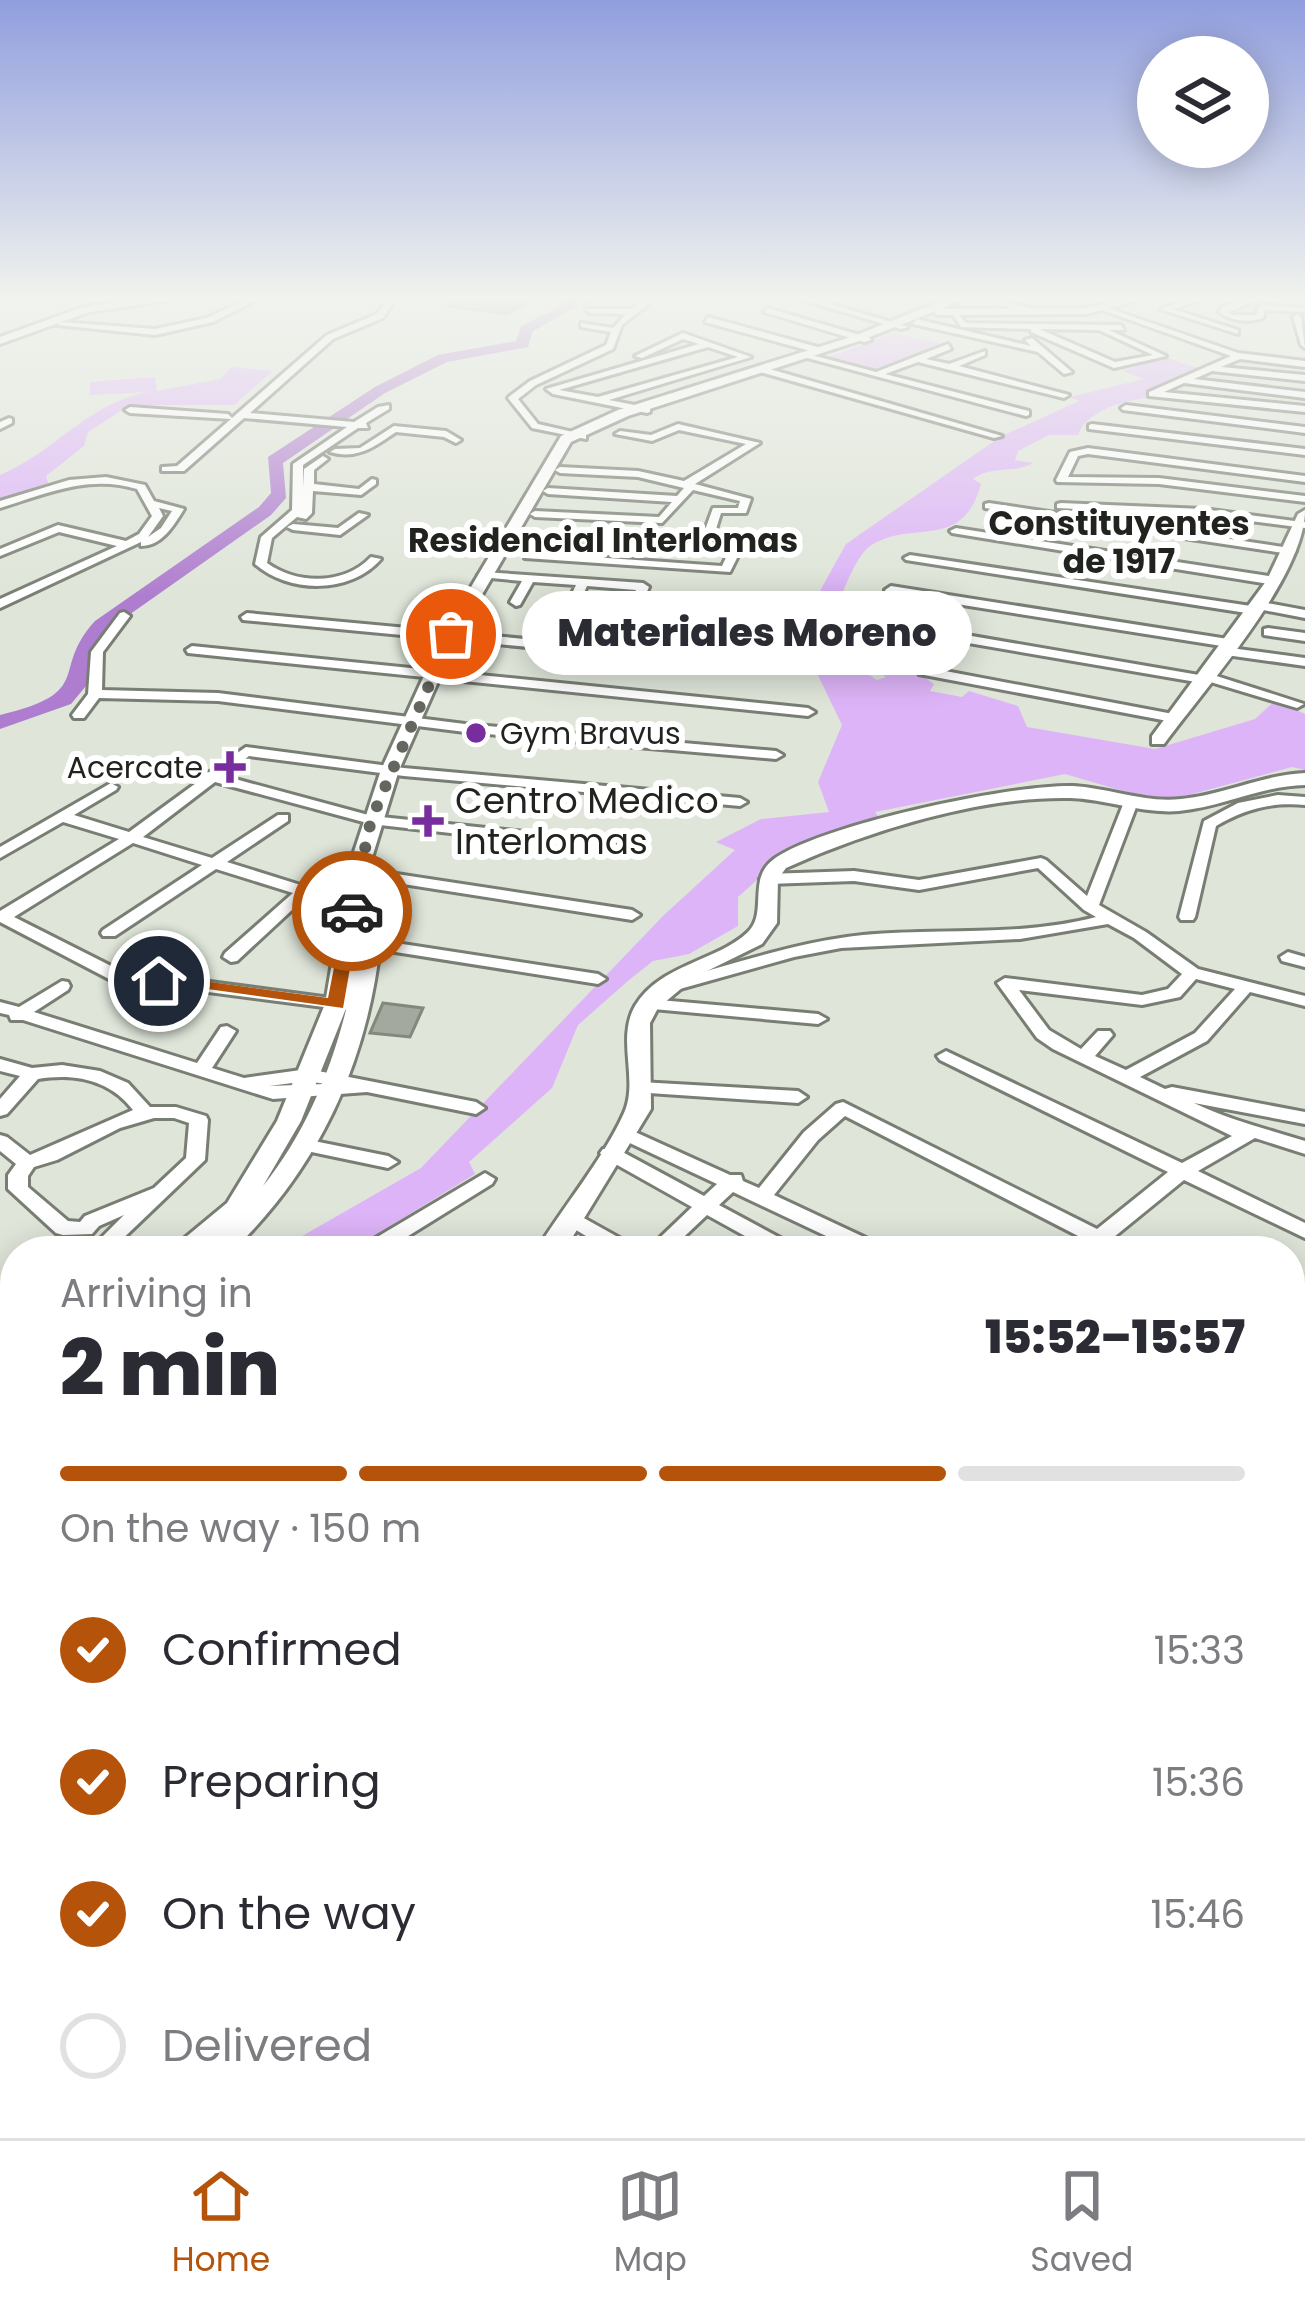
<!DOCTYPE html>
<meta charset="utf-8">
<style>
body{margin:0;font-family:Poppins,sans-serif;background:#f7f7f7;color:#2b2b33;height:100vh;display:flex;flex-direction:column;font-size:45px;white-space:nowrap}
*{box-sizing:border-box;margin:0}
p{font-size:39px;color:#7c7c81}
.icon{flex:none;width:66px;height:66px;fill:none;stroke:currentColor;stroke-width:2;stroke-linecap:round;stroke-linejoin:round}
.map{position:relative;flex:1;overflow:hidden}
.drawer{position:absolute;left:0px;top:1236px;width:1305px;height:903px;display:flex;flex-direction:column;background:#fff;border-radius:48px 48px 0 0;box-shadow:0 6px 30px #0003}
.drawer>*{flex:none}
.buttons{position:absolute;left:1137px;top:36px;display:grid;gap:24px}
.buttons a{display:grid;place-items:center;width:132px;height:132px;border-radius:50%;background:#fff;box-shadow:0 6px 30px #0003;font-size:60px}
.pin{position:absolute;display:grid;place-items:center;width:102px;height:102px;color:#fff;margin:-51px;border:6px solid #fff;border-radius:50%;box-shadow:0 3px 12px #0007}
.courier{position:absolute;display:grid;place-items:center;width:120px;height:120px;margin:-60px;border:9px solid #b45309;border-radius:50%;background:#fff;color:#222;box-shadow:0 3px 15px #0007}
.bubble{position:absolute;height:84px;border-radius:42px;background:#fff;box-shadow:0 6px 30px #0003;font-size:39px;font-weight:800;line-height:84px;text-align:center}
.summary em{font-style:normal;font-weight:800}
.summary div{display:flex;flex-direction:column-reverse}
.summary{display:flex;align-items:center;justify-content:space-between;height:204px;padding:0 60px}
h1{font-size:78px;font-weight:800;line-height:90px}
.bar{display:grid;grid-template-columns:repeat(4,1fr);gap:18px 12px;align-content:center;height:144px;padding:0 60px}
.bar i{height:15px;border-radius:9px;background:#e1e1e2}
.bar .active{background:#b45309}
.bar p{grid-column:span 4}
ol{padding:0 60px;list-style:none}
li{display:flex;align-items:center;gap:36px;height:132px}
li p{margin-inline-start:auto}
li .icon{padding:12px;border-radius:50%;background:#b45309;color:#fff;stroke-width:4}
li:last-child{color:#7c7c81}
li i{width:66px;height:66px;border:6px solid #e1e1e2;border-radius:50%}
.tab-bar{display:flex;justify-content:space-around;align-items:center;height:168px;border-top:3px solid #e1e1e2;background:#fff;font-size:33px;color:#7c7c81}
.tab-bar a{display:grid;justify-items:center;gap:6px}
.tab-bar .active{color:#b45309}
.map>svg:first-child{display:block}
.green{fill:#ddb4f8}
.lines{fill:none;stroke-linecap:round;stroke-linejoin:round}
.river{fill:#af7dcf;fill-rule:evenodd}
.building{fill:#a3a99e;stroke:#83887d;stroke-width:3}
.street-casing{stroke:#787e73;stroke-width:6}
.secondary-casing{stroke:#787e73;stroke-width:6}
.street{fill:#fff;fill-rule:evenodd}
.secondary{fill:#fff;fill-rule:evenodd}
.route{fill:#b45309}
.done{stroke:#64675f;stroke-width:12;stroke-dasharray:0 21.6}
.poi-dot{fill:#782d9f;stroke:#fff;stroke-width:4.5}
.labels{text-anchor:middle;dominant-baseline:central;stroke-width:12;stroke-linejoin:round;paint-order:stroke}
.far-poi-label{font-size:30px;fill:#21231e;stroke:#fff;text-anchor:start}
.far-neighbourhood-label{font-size:33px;font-weight:bold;fill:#21231e;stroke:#fff}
.poi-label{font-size:36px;fill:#21231e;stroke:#fff;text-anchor:start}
</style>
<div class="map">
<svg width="1305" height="2138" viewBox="0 0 1305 2138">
<rect width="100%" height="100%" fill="#dfe5d9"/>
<!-- green -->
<g class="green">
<path d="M894,333L944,345L873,372L823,359Z"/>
<path d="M1164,357L1201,369L1151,390L1152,398C1128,398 1086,411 1078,435H1049L1018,451L1015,460L1033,463C1014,474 991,465 973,479L981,484C962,553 913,518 870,546C856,556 845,588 838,603L858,609L848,615L852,625L827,626L828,643L844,645L832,651L877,680L886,677L870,667L924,677L934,684L930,691L962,697L969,691L1018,706L1027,727L1155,749L1255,719L1276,700L1305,714V770L1292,767L1174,799L1133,794L1065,774L875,812L883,823L777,862L738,897V926L689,954L653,961L629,980L578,1025L552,1088L469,1162L475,1174L349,1251H276L421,1168L664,915L735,850L716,842L761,819L829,812L818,782L842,725L812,663L806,616L846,544L1000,437L1079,401L1070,397L1144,379L1123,371Z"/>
<path d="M231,367L273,371L234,405H130L88,432L84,446L46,476L49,486L0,503V475C54,453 86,404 147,392L90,395V382L155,377L157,391L220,379Z"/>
</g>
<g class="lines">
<!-- river -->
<path class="river" d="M561,297H575L577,307L533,331L528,347L447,362L385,393L283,463L286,498L271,515L109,629L99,644L91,680L71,704L0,729V715C97,692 49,671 95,621L259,507L271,493L268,457L375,387L438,355L516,341L521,326L563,305Z"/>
</g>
<!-- building -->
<g class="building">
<path d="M448,297H536L507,314L448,306Z"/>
<path d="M383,1003L423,1008L410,1037L370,1033Z"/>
</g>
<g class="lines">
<!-- street casing -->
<g class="street-casing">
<g id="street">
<path d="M112,297H120L122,301L115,303Z"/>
<path d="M251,297H262L213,322L155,335L57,325L61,322L155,329L207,318Z"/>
<path d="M389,297H397L383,318L333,339L250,413L354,422L378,407L389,405V409L366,423L368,428H358L303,465V487L304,469L323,456L328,459L314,470V484L359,489L372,479L376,480V484L361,495L313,491L312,513L306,519L297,517L272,538L267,563C298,585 344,585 371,557L381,559C351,594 289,594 255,564L261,537L292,510L293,464L347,427L244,418L184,471H162V467L177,466L231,419L130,413L125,410L130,407L228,414L232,418L327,335L377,314Z"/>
<path d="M585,297H606L587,301L583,299Z"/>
<path d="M649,297H658L622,325L613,349L536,385L518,399L538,424L586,435V439L532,428L508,398L510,396L530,381L606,345L611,332L581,327V323L613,328L626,314L589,313L586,309H632Z"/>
<path d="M793,297H807L908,327L901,329Z"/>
<path d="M1196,297H1209L1173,309L1238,330V334L1160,309Z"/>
<path d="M1252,297H1265L1228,312L1232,315H1256L1258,307L1262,305L1305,308V312L1265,310L1263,318C1250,323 1230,321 1219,312L1224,306Z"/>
<path d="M1001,301L1036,309L1037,311L1033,313L998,305Z"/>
<path d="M1102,306L1238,353L1305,361V367L1240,359L1221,367L1305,375V381L1212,371L1194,379L1305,392V398L1184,383L1164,392L1305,406V412L1149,396V392L1231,356L1102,310Z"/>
<path d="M767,308L870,338L871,340L864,342L764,312Z"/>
<path d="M955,310L966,323L1121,325L1124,330H1109L1166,356L1114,368L1031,332V329L961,327L951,312ZM1039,329L1099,330L1153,355L1115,362Z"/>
<path d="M1297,314L1301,317L1305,348L1301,345L1293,317Z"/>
<path d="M708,317L821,348L822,350L818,353L705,322Z"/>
<path d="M916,319L1031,346L1025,340L1032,338L1072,372L1064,374L1038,352L913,324Z"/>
<path d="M683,333L751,357L609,400L650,408V412L647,413L553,394L546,389L699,344L683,339L642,358L635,356ZM708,347L738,357L598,397L559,390Z"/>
<path d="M948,344L951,349L926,359L949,364L985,351V355L959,366L1069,395L1064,398L918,362L885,374L1029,411V415L1026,416L800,356L804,353L876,372Z"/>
<path d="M760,368H766L1002,436L994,438L760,372Z"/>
<path d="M1126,405L1305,427V433L1123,410L1121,408Z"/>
<path d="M9,418L12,419V423L0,429V422Z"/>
<path d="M678,424L760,443L695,484L751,499L746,513H721L712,542L736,545L742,548L730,572L525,558L528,546L534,543L624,550L630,553L624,556L538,550L536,553L722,566L729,551L608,543L602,540L608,537L701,541L713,508H738L740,501L693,490L662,523L535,517L530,514L535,511L659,517L672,502L548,494L543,491L548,488L677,496L684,488L638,477L560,473L555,470L560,467L638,471L684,481L746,444L679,430L652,441L615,434L620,431L651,435Z"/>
<path d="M1092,424L1305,449V455L1089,429V425Z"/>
<path d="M394,426L446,431L461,440L456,443L444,437L396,432C374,447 357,460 330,452L335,449L360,448Z"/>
<path d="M1088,448L1305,476V482L1088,454L1078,456L1068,477L1159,478L1305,496V502L1159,484L1057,482L1056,480L1070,452Z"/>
<path d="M106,477L145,485L154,501L184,509C174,525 162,546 141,546V542L0,608V599L117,546L59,532L0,556V549L58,525L126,541L139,534L152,516L137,489C89,474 45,494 0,508V501L69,480ZM159,508L172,511L161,528L148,537L163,516Z"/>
<path d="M989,503L1290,548L1296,551L1290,554L985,508V504Z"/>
<path d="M1061,503L1203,509L1302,522H1305V528L1203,515L1057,508V504Z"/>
<path d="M359,513L368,515L340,535L293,530L287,527L293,524L338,528Z"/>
<path d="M956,528L1275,577L1281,581L1275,585L952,533L950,531Z"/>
<path d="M910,555L1251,606L1256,601L1305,610V618L1258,609L1253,614L906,560L904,558Z"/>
<path d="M484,572L643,583L649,587L639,610L633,614L627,610L636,590L587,586L578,606L572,610L566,606L576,585L533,582L520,605L516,606L510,602L522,581L480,577L478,575Z"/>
<path d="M891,586L1228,639L1234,643L1228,647L887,593L885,590Z"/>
<path d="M124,612L130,616L103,652L102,690L218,693L465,724L776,751L783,755L776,759L465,732L218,701L99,698L84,718H74L72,715L88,694L91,652L120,613Z"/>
<path d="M247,613L686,654L692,658L686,662L243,620L241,617Z"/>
<path d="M850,615L1199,675L1204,672L1304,704L1297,708L1207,681L1202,683L846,622V616Z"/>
<path d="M1268,628L1305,633V641L1264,635V629Z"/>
<path d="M192,646L808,708L815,712L808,716L188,653L186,650Z"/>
<path d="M1223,647L1305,658V666L1219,654V648Z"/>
<path d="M924,667L1173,714L1180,718L1173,722L919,674V668Z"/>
<path d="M246,747L404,768L740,798L747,802L740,806L404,776L249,756L224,776L372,816L611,841L619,846L611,851L371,824L215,782L143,837L212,858L278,815H288V821L227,862L307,887L370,900L372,903L370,906L364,908L307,896L237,961L231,962L223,957L225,953L293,893L216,869L115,936H103L101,933L103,930L202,865L133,843L14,917L119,970L353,1001L356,1005L347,1010L109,979L0,922V911L119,839L63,822L0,858V847L111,783L118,787L116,790L74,815L129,832L203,778L204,773L210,772Z"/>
<path d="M1278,795L1305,797V805C1271,802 1245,809 1216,826L1195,917L1193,920H1181L1179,917L1204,821L1238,803Z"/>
<path d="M1131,798L1138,802L1099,905L1146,932L1198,969L1305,996V1006L1250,992L1207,1041L1140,1077L1165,1089L1172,1087L1305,1112V1124L1194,1103C1229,1120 1267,1129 1305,1141V1154L1255,1138L1198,1171L1305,1223V1238L1184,1180L1114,1237L1131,1246L1134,1251H1107L1100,1248L1096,1251H1073L1084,1239L845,1116L818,1140L774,1195L883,1246L886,1251H858L733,1192L719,1205L795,1246L798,1251H772L707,1215L669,1251H646L692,1207L603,1157L600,1153L603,1149H617L704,1196L717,1184L617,1137L615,1133L624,1127L730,1175H741L743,1181L759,1188L804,1132L836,1104L843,1102L1097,1229L1168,1172L940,1060L937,1056L946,1051L1182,1163L1232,1136L1053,1049L1037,1038L997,983L1005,978L1142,995L1168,989L1182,974L1134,938L1108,924L1020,939L841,948L794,957L669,992L661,987L663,983C729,966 795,942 863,935C941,928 1020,937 1096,917L1084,910L1038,868L919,890L854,881L768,884L760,879L768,874L854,871L919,880L1041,858L1046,860L1087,896L1124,802ZM1196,979L1235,989L1195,1033L1126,1070L1095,1056L1113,1035L1110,1031H1098L1081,1049L1049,1030L1019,990L1142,1005L1180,997Z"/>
<path d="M357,868L632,910L640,915L632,920L352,876L349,873L352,870Z"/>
<path d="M357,937L598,974L606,979L598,984L351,945L349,942Z"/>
<path d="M1288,952L1305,957V967L1282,961L1280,957Z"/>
<path d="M62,981L68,982L70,986L68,990L34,1012L197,1063L221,1027L227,1026L236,1031L212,1068L244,1078L308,1069L476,1102L485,1108L476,1114L367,1092L273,1099L23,1020H11L9,1015L0,1013V1002L19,1007ZM308,1081L325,1084L269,1086Z"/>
<path d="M648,999L818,1014L827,1019L818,1024L642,1008L639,1004L642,1000Z"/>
<path d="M0,1059L32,1068L62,1065L100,1071L128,1083L150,1107H176L206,1116L208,1120L205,1160L113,1248H99L96,1243L124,1215L99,1226L92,1234L63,1235L56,1233L8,1189V1175L16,1164L0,1151V1135L7,1137L30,1155L133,1110C110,1080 75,1073 38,1079L7,1114L0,1116V1099L20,1076L0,1071ZM154,1118H174L189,1123L186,1158L154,1188L85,1216L80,1222L68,1221L28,1187V1176L34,1167L57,1160L120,1128Z"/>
<path d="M640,1082L798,1091L807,1097L798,1103L634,1092L631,1088Z"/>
<path d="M309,1140L388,1156L398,1162L388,1168L302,1150L300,1146L302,1142Z"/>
<path d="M485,1173L495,1179L492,1184L384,1251H359L362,1246Z"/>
<path d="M573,1212L634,1246L637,1251H611L566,1224L563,1219L566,1214Z"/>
<path d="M1290,1329L1302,1333L1305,1339L1302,1345L1290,1346Z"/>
<path d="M15,1414V1432L0,1438V1420Z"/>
<path d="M0,1528L15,1537V1562L0,1553Z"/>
<path d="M0,1851L15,1861V1896L0,1886Z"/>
<path d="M1290,1892L1305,1900V1932L1290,1924Z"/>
<path d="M15,1933V1963L0,1969V1939Z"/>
<path d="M1290,2083L1305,2091V2127L1290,2119Z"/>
<path d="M232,2124H270L277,2138H239Z"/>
<path d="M580,2124H619L627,2138H588Z"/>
<path d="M801,2124H839L847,2138H809Z"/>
<path d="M1009,2124H1047L1055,2138H1017Z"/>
</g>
</g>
<!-- secondary casing -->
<g class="secondary-casing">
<g id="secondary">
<path d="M158,297H191L89,312L0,344V337L83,307Z"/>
<path d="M951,297H966L941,309L1086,308L1131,297H1151L1086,314L938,315L933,312L862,340L628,416L571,442L459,634L399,770L367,874L378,875L381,879C380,901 382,923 380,945C367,1063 318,1169 232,1251H169L227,1203L277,1121L325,1004L347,873L381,770L443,634L561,436L618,410L854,336ZM347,1006C331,1071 305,1134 263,1186L301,1121Z"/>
<path d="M1305,510C1305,577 1205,688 1164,744H1152V736L1267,580L1298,514Z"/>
<path d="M1305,773V785C1261,786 1223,807 1179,811C1142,814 1107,799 1070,798C980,796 868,831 786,868L778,879L777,923L762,944L695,977L658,1008L650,1023L651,1109L564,1251H536C563,1207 604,1158 624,1113C639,1080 616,1039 635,1006C660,964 718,961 748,932C768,913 747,878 774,859C821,825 1013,784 1073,786C1109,788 1144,803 1181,799C1223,795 1262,775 1305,773Z"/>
<path d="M15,1305V1345L0,1348V1308Z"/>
<path d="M15,1606V1637L0,1642V1612Z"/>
</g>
</g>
<!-- street -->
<use href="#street" class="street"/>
<!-- secondary -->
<use href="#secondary" class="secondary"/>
</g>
<!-- sky -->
<linearGradient id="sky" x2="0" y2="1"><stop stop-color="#919ede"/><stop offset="0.5" stop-color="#f1f3ee"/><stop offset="1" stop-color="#f1f3ee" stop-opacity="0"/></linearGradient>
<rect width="1305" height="597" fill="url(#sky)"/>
<!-- route -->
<path class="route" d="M346,907L360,911L343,1008L150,981L159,975L328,998Z"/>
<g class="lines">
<!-- done -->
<path class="done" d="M352,911L371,820L451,634"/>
</g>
<!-- markers -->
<g class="poi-dot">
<circle cx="476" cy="733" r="12"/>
<path d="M224 749h12v12h12v12h-12v12h-12v-12h-12v-12h12z"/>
<path d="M422 803h12v12h12v12h-12v12h-12v-12h-12v-12h12z"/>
</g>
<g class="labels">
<!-- far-poi labels -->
<g class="far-poi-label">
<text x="500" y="733">Gym Bravus</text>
<text x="203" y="767" text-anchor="end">Acercate</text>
</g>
<!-- far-neighbourhood labels -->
<g class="far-neighbourhood-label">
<text x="1119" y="523">Constituyentes<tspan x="1119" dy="38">de 1917</tspan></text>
<text x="603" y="540">Residencial Interlomas</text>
</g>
<!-- poi labels -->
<g class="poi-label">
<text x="455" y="800">Centro Medico<tspan x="455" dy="41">Interlomas</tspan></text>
</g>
</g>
</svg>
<div class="buttons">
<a><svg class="icon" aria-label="layers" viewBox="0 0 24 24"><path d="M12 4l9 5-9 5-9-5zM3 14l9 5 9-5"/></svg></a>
</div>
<div class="pin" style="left:451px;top:634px;background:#ea580c"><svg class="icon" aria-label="bag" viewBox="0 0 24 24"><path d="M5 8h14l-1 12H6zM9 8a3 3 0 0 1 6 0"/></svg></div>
<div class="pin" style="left:159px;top:981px;background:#1f2937"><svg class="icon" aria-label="home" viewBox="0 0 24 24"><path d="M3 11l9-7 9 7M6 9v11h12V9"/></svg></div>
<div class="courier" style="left:352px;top:911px"><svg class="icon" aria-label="car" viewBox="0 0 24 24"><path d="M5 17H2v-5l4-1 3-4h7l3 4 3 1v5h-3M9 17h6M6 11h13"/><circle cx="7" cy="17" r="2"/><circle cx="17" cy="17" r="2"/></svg></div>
<div class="bubble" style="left:522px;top:591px;width:450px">Materiales Moreno</div>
<section class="drawer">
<div class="summary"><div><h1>2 min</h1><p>Arriving in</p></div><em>15:52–15:57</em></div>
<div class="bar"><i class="active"></i><i class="active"></i><i class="active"></i><i></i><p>On the way · 150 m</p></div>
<ol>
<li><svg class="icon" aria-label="check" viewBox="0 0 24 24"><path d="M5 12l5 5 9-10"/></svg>Confirmed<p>15:33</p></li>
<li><svg class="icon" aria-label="check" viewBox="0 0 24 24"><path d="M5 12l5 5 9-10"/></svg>Preparing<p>15:36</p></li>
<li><svg class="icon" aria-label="check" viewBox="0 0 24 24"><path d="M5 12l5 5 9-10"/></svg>On the way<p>15:46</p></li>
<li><i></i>Delivered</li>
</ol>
</section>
</div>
<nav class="tab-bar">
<a class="active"><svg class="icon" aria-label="home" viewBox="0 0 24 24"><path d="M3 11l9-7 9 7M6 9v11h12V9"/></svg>Home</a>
<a><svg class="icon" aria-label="map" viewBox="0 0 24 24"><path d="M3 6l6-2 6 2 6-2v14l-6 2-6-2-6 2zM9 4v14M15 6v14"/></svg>Map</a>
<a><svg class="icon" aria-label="saved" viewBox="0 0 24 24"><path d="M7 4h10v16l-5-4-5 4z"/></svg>Saved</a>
</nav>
